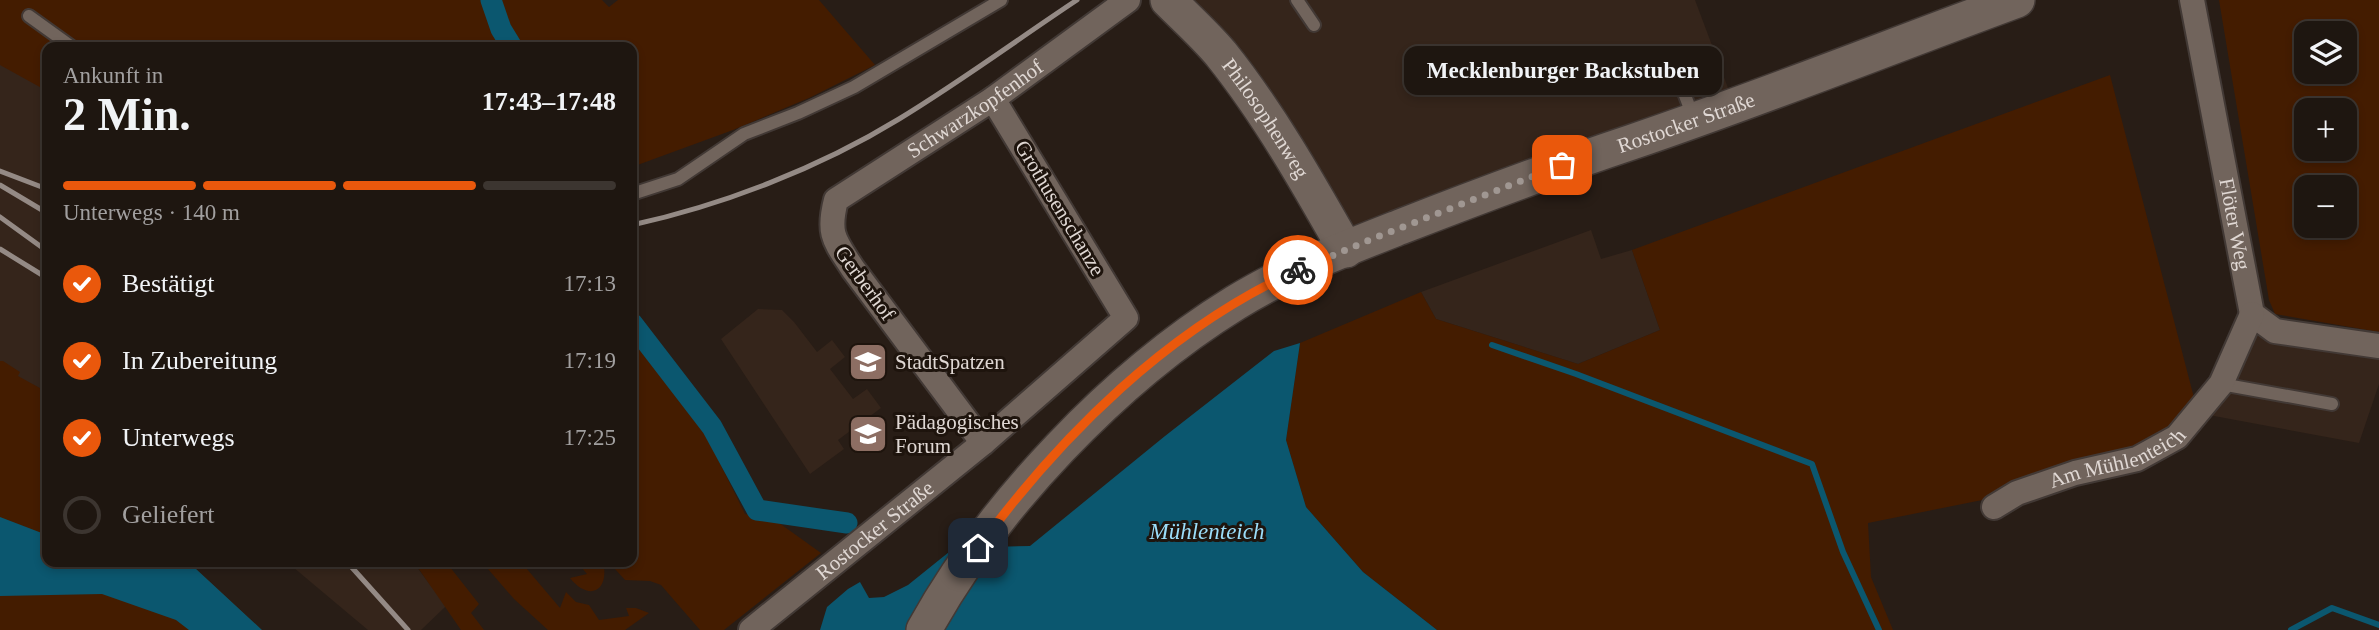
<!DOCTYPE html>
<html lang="de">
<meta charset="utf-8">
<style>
body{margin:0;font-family:Georgia,serif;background:#2b231e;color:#f1f3f6;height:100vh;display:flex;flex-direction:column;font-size:26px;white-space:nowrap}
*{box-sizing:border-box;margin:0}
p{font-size:23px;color:#a19f9f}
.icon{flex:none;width:38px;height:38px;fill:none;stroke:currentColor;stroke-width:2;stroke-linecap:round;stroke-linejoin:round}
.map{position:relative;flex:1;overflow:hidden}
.side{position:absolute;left:42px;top:42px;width:595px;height:525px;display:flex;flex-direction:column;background:#1e1610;border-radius:14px;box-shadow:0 4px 10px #0003,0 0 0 2px #3c3530}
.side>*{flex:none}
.buttons{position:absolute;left:2294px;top:21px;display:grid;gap:14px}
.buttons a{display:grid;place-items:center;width:63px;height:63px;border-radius:14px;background:#1e1610;box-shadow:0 4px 10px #0003,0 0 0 2px #3c3530;font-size:35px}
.pin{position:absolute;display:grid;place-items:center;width:60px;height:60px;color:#fff;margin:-30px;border-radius:14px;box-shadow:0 4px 10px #0006}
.courier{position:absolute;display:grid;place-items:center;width:70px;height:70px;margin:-35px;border:5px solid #ea580c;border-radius:50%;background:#fff;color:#222;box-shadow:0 2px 9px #0007}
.bubble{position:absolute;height:49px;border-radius:14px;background:#1e1610;box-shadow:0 4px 10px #0003,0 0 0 2px #3c3530;font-size:23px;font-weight:700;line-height:49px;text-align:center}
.summary em{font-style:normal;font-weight:700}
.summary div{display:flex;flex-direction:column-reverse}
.summary{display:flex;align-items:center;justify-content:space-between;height:119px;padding:0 21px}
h1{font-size:46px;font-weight:700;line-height:52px}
.bar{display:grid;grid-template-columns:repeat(4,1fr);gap:10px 7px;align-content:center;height:84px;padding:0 21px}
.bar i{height:9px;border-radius:5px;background:#3c3530}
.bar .current{background:#ea580c}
.bar p{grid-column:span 4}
ol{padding:0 21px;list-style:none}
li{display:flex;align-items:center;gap:21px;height:77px}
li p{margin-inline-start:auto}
li .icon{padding:7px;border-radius:50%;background:#ea580c;color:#fff;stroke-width:4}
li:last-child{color:#a19f9f}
li i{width:38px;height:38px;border:4px solid #3c3530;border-radius:50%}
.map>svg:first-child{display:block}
.built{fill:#35251b}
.green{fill:#441c00;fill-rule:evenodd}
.water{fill:#0b576f}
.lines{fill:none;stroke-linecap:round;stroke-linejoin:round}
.stream{stroke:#0b576f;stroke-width:6}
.canal{stroke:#0b576f;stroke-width:21}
.lane-casing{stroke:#423935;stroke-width:16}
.street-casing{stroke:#423935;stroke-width:28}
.secondary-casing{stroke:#423935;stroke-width:38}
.lane{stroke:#71645c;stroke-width:12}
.street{stroke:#71645c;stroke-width:24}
.secondary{stroke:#71645c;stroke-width:35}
.rail{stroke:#948a85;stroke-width:5}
.done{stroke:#a09792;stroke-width:7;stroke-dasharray:0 12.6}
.route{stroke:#ea580c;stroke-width:9}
.labels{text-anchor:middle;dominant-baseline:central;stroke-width:6;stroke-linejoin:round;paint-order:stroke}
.street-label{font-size:21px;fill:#e0d8d4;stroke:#1e140d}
.poi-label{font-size:21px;fill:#e0d8d4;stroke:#1e140d;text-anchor:start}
.water-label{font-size:23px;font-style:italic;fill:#9bddf9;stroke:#1e140d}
</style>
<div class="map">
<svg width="2379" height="630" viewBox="0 0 2379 630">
<rect width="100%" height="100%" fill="#281d16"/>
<!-- built -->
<g class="built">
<path d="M0,0L47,47V392L0,368Z"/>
<path d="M1168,0H1695L1734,104L1346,250Z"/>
<path d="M1591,230L1601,259L1632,250L1660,330L1578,364L1436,319L1421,292Z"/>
<path d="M758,309L782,310L794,322L817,352L832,340L845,357L830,369L853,399L867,389L881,408L838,440L844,449L810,474L721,339Z"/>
<path d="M2252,314L2379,346V384L2359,443L2198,413Z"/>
<path d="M287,562H413L446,606L421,630H368Z"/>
</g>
<!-- green -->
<g class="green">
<path d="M0,0H602L609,7L618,0H819L875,65L809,98L733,130L632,167V47H47V91L0,65Z"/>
<path d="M2219,0H2379V332L2275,314L2269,300ZM2306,33H2345V72H2306ZM2306,110H2345V149H2306ZM2306,187H2345V226H2306Z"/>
<path d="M2110,75L2198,413L2177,437L2017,493L1868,523L1871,577L1893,630H1437L1363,572L1306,507L1286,440L1300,343L1421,292L1436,319L1578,364L1660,330L1632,250Z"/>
<path d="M632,335L706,435L745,514L775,520L821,553L724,630H700L661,585L650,581L625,580L615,569L614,562H632Z"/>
<path d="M0,361H3L20,372L18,376L47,392V562H177L195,568L262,630H0Z"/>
<path d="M414,562H446L479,604L471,613L484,630H461Z"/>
<path d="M482,562H521L560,608L566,592L576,602L589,605L599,620L629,616L626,608H636L649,613L625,630H548L514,599Z"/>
<path d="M577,562H603C610,591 589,602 570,578L587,574Z"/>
</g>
<!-- water -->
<g class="water">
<path d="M1300,343L1286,440L1306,507L1363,572L1437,630H820L827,607L848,589L860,582L869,598L884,597L908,585L954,548L1030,546L1165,436L1274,351Z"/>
<path d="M0,517L47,535V562H177L195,568L262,630H189L176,620L102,594L0,596Z"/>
</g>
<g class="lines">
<!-- stream -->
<g class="stream">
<path d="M1492,345L1576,374L1812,464L1843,552L1879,630"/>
<path d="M2291,630L2332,608L2379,625"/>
</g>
<!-- canal -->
<g class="canal">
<path d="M491,0L501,29L512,47"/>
<path d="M632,323L712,427L757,510L847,523"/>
</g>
<!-- lane casing -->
<g class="lane-casing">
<g id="lane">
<path d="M1297,0L1314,25"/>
<path d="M29,16L72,47"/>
<path d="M1673,64L1694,119"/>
<path d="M632,194L678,179L744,134L798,113L854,87L1001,0"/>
<path d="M2221,384L2332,404"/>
</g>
</g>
<!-- street casing -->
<g class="street-casing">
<g id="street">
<path id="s1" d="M2192,0L2252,314L2275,331L2379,346"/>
<path id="s2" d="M983,443L853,269C835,241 827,235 836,200L993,99L1128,0"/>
<path id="s3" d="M1994,507L2017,493L2075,473L2137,459L2177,437L2221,384L2252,314"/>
<path id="s4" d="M751,630L983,443L1126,318L993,99"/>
</g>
</g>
<!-- secondary casing -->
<g class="secondary-casing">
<g id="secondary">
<path id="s5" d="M1168,0C1186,18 1205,35 1221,54C1269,114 1308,183 1346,250"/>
<path id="s6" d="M924,630C992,506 1115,377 1235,303C1287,271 1344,249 1400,227C1477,197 1554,168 1632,142C1762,98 1889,47 2017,0"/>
</g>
</g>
<!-- lane -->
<use href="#lane" class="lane"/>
<!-- street -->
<use href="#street" class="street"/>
<!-- secondary -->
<use href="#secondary" class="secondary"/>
<!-- rail -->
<g class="rail">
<path d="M0,171L47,189"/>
<path d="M0,185L47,213"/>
<path d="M0,217L47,251"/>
<path d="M632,225C723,205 819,168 899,119C960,82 1018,39 1077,0"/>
<path d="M0,249L47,278"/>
<path d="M347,562L408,630"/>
</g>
</g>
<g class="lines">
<!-- done -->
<path class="done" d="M1298,270L1372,239L1562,165"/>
<!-- route -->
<path class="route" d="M978,548C1061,435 1169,328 1298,270"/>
</g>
<!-- icons -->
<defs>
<g id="school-square" transform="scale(2.0125)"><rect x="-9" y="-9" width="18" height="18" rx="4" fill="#8d6e63" stroke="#1e140d"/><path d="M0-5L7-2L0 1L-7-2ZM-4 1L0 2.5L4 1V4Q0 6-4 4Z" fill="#fff"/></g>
<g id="university-square" transform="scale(2.0125)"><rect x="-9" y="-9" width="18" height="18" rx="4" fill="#8d6e63" stroke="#1e140d"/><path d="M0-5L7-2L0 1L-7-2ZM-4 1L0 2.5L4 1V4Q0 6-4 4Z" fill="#fff"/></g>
</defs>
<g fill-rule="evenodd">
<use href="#school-square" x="868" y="362"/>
<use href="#university-square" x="868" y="434"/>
</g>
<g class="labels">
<!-- street labels -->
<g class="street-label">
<text stroke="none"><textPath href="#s2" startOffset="458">Schwarzkopfenhof</textPath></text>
<text stroke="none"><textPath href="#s5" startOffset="154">Philosophenweg</textPath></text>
<text stroke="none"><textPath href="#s6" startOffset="942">Rostocker Straße</textPath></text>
<text transform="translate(1060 208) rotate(59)">Grothusenschanze</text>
<text stroke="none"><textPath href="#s1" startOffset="228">Flöter Weg</textPath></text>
<text transform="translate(865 283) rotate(54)">Gerberhof</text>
<text stroke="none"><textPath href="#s3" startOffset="133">Am Mühlenteich</textPath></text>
<text stroke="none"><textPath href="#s4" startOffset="159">Rostocker Straße</textPath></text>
</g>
<!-- poi labels -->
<g class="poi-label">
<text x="895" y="362">StadtSpatzen</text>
<text x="895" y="422">Pädagogisches<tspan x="895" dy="24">Forum</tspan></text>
</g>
<!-- water labels -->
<g class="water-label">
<text x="1207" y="531">Mühlenteich</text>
</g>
</g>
</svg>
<div class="buttons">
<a><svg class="icon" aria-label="layers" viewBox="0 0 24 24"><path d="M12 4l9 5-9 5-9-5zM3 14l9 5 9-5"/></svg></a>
<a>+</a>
<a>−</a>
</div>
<div class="pin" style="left:1562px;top:165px;background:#ea580c"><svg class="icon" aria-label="bag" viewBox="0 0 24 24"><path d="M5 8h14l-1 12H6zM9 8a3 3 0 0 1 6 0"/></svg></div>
<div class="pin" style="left:978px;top:548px;background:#1f2937"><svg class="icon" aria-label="home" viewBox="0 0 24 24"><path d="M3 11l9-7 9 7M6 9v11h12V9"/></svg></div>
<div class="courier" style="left:1298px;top:270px"><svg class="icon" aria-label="bike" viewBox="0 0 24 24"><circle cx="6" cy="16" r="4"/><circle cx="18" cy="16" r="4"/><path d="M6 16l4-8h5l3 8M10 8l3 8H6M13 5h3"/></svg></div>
<div class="bubble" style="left:1404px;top:46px;width:318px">Mecklenburger Backstuben</div>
<section class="side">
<div class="summary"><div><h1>2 Min.</h1><p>Ankunft in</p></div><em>17:43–17:48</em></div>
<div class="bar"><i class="current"></i><i class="current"></i><i class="current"></i><i></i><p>Unterwegs · 140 m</p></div>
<ol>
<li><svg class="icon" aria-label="check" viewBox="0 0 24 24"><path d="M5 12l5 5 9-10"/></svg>Bestätigt<p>17:13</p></li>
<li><svg class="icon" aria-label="check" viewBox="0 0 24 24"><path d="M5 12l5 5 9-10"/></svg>In Zubereitung<p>17:19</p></li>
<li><svg class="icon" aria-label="check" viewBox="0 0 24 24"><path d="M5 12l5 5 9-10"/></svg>Unterwegs<p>17:25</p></li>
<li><i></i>Geliefert</li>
</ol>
</section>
</div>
